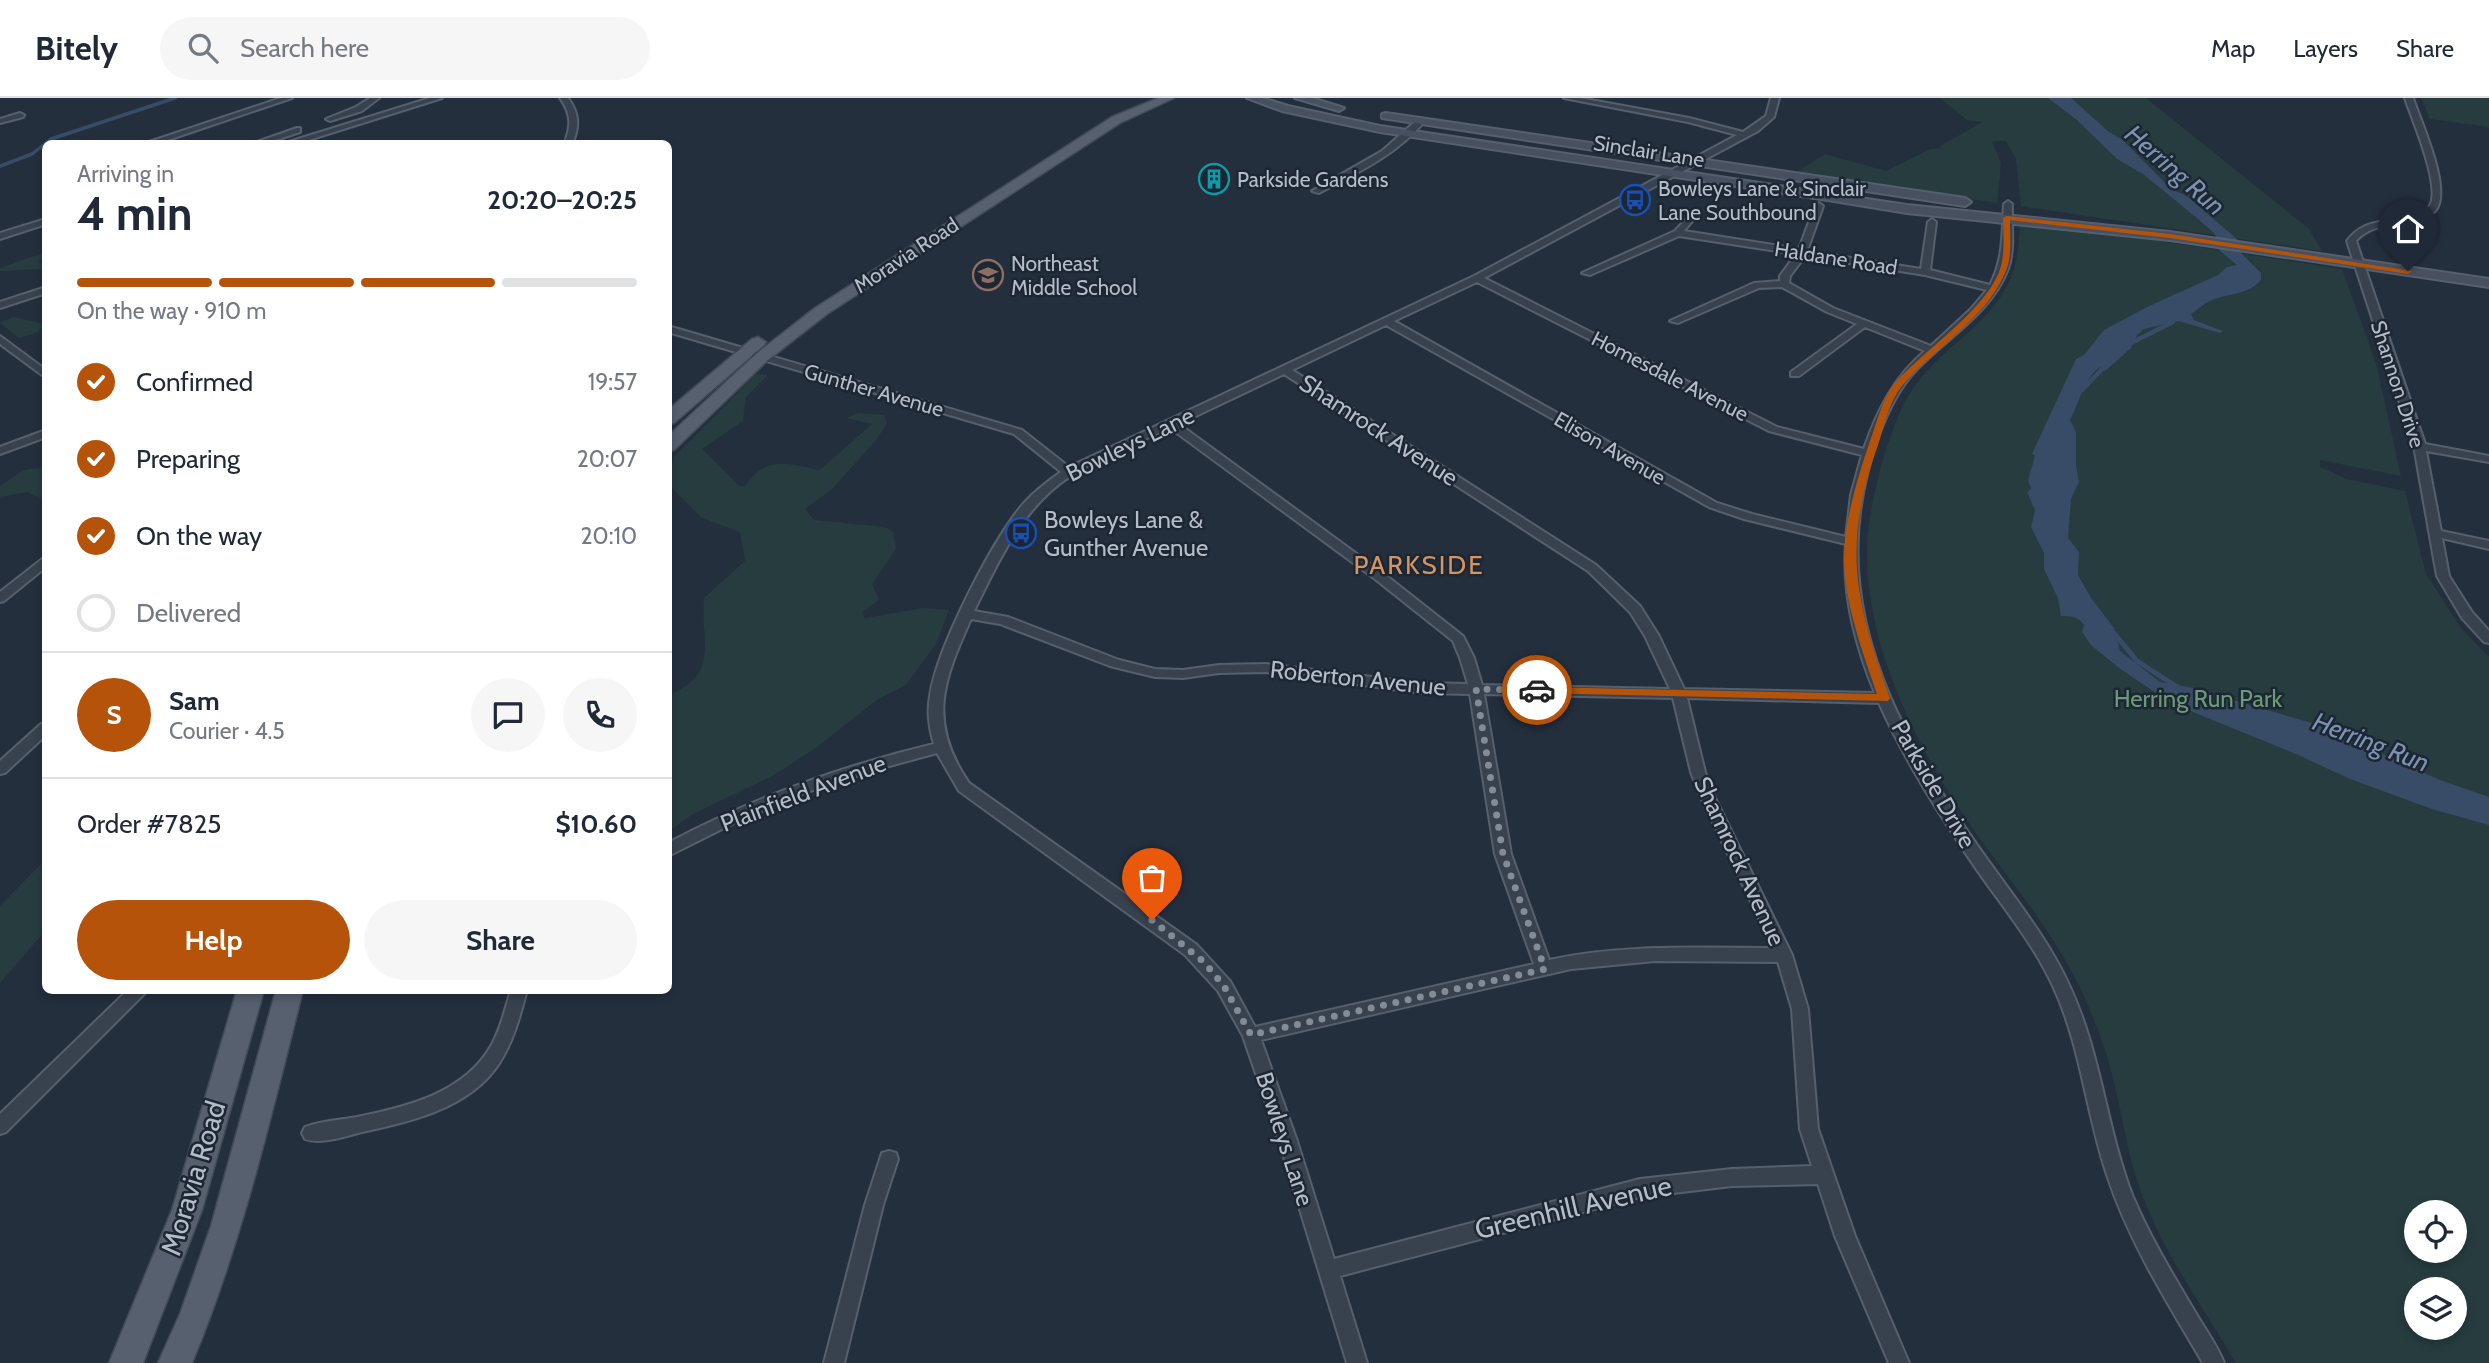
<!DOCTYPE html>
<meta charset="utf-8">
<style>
body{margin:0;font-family:Cabin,sans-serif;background:#f6f6f7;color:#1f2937;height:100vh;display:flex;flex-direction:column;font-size:26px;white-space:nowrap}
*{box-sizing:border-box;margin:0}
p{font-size:23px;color:#747a83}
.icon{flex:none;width:38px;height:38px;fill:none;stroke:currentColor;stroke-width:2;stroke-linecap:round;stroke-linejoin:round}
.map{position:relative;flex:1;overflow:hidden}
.details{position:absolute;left:42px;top:42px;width:630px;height:854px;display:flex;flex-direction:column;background:#fff;border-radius:10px;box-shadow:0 4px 10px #0003}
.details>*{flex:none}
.fabs{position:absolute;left:2404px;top:1102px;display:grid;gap:14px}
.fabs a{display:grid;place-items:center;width:63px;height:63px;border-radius:50%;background:#fff;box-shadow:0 4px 10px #0003;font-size:35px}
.pin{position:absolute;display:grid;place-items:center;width:60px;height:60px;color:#fff;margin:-72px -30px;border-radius:50% 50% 50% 0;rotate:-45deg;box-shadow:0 0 7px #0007}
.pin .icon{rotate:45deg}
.courier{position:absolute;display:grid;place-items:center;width:70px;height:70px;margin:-35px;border:5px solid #b45309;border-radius:50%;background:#fff;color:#222;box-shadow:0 2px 9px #0007}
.head em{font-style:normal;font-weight:800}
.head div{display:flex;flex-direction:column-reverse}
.head{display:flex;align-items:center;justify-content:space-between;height:119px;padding:0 35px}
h1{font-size:46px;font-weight:800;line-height:52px}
.bar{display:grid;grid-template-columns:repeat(4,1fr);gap:10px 7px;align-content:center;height:84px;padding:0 35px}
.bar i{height:9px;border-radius:5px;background:#e0e1e3}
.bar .selected{background:#b45309}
.bar p{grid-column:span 4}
.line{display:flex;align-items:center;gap:18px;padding:0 35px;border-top:2px solid #e0e1e3}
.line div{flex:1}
.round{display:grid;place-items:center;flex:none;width:74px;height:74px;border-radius:37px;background:#f6f6f7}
ol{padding:0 35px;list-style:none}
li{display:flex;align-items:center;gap:21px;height:77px}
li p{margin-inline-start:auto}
li .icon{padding:7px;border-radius:50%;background:#b45309;color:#fff;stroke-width:4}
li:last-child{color:#747a83}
li i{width:38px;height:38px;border:4px solid #e0e1e3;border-radius:50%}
.primary-button{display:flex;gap:14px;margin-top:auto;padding:14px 35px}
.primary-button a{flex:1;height:80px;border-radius:42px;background:#b45309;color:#fff;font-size:28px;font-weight:800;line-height:80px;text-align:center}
.primary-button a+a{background:#f6f6f7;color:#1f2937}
header{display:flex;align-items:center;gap:42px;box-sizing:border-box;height:98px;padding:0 35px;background:#fff;border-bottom:2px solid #e0e1e3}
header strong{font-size:33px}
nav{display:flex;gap:38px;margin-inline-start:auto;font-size:24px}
.search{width:490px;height:63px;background:#f6f6f7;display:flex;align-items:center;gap:18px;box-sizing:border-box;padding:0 24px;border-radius:38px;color:#747a83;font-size:26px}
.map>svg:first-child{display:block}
.green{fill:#263c3f;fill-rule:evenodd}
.water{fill:#394c67}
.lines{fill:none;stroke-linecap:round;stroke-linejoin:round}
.stream-far2{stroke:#394c67;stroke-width:3.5}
.stream-far1{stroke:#394c67;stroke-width:4.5}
.stream{stroke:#394c67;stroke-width:5}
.minor-casing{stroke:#565f6c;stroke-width:4}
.secondary-casing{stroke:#565f6c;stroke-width:4}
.primary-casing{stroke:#414a57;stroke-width:3}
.minor{fill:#38414e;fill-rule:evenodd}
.secondary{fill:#465061;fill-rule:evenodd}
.primary{fill:#56606e;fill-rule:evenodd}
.route{fill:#b45309}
.done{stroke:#828b98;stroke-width:7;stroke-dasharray:0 12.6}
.labels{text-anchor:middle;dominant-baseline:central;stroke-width:5;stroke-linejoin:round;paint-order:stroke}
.far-street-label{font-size:21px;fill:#b4bcc9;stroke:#1d2633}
.far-poi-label{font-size:21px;fill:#b4bcc9;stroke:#1d2633;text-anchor:start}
.street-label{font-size:24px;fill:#b4bcc9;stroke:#1d2633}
.poi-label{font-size:24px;fill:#b4bcc9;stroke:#1d2633;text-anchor:start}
.park-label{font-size:24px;fill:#6b9a76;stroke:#1d2633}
.water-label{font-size:26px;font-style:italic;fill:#7c92b1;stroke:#1d2633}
.neighbourhood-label{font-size:26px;letter-spacing:2px;fill:#d59563;stroke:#1d2633}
.near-street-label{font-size:28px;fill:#b4bcc9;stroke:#1d2633}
</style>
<header>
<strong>Bitely</strong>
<div class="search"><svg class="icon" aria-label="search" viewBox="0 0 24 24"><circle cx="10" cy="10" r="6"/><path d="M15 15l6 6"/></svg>Search here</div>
<nav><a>Map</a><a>Layers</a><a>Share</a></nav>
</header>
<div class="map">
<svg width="2489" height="1265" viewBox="0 0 2489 1265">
<rect width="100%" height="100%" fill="#242f3e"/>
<!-- green -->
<g class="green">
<path d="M1940,0H2146L2309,131L2322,153L2021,108L2016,61L2006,43H1992L2001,65L1997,105L1795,75L1825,56L1886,73L1931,51L1941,50L1940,48L1983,24L1967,22Z"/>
<path d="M2421,0H2489V29L2430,21Z"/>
<path d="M2020,127L2120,137L2342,171L2376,265L2401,378L2320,362V369L2347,381L2405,393L2426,476L2461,530L2489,559V1265H2236C2204,1211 2160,1149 2140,1091C2126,1052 2122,1012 2111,973C2105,948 2095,924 2085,900C2059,843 2020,795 1983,745C1918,655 1850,528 1871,413C1877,379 1893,320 1912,292C1941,248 1998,224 2014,171C2018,157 2019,141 2020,127ZM2417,1115H2455V1153H2417ZM2417,1192H2455V1230H2417Z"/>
<path d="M45,154V160L38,164L45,165V171L0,173V170Z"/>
<path d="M13,219L45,226L38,234L19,240L0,225Z"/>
<path d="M756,276L768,277L746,299L743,323L703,350V352L738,387L744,389C767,357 785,365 820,372L872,326L846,320L859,315L884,317L887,325L877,341L832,391L805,411L814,422L885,429L893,434L896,451L872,486L879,502L862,514L865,520L924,510L949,512L936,546L906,587L878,601L817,649L776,676L693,716L669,733V597C721,575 700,543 704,500L745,463L740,434L702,420L669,387L673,360Z"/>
<path d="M45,369V404L28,394L0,399V388L24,372Z"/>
<path d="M45,762V833L0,885V808Z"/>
</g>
<!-- water -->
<path class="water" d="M2048,0H2071L2109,34L2123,42L2170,90L2188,99L2238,142L2242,156L2261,175V182C2247,198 2227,195 2210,203C2203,206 2197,212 2191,216L2194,222L2223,233L2220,235L2178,223L2144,231L2137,237L2131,250L2105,273L2100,269C2083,282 2080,303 2070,322L2076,334V367L2079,384L2071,401L2068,440L2079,454L2078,477L2091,500L2114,530L2120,553L2160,584L2193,590L2315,626L2440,682L2489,699V727L2432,711L2350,681L2296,656L2171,605L2119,570L2091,547L2082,534L2084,527C2077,517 2071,519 2061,518L2058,500L2044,471V455L2031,429L2035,412L2027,394L2031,391L2028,382L2035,358L2032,356L2076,261L2084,257L2104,232L2147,209L2218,177L2227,169L2237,167L2219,152L2215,136L2197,120L2143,76L2117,61L2077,22Z"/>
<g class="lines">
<!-- stream-far2 -->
<path class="stream-far2" d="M0,68L32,56L51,41L175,0"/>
<!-- stream-far1 -->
<g class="stream-far1">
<path d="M2129,246L2173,224"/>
<path d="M2082,292L2106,267"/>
</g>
<!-- stream -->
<path class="stream" d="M2113,534L2137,563L2182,592"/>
<!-- minor casing -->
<g class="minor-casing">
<g id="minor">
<path d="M281,0H292L156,46H143Z"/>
<path d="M370,0H379L362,13L330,23L326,21L356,9Z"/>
<path d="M430,0H442L296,46H282Z"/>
<path d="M560,0H568C579,15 580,28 572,46H564C572,28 571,15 560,0Z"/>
<path d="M1564,0H1580L1689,20L1743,34L1766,18L1771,0H1779L1774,19L1758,33L1484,180L1777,329L1864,351C1877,313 1894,279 1925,253L1865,229L1799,278H1791V274L1857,226L1827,214L1782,189L1759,190L1678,225L1670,223L1754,185L1780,183V178L1796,156L1679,138L1590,177L1582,175L1675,133L1693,114L1697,117L1684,133L1799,151L1815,108L1819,105L1823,108L1807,153L1921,171L1928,124L1932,121L1936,124L1930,172L1990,187C2004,160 2002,136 2004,106L2008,103L2012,106C2011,127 2015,151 2008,171C1991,215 1948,239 1917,271C1884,305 1866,369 1860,414C1843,543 1914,660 1987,761C2016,802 2048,841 2069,887C2101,954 2106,1030 2133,1099C2150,1139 2173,1177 2195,1214C2205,1231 2217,1247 2224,1265H2203C2167,1204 2129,1144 2107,1077C2086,1015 2081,948 2053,888C2033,845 2002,808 1975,769C1939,716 1905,663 1879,605L1687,600L1705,674L1716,702L1792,857L1808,911L1818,1031L1855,1138L1909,1265H1889L1835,1138L1818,1086L1732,1088L1640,1099L1340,1178L1367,1265H1347L1279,1043L1243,938L1218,893L1185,857L959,693L937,655L875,672L807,694L738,723L668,758V745C753,700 841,668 934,646C929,630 927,615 930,598C937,550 992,442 1024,405C1035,393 1048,383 1061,374L1014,336L668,234V228L1022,332L1069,369L1474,178L1737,37L1688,24ZM1805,158L1925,177L1987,192L1971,211L1931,248L1833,210L1789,185L1790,178ZM1477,184L1769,333L1862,357L1851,397L1846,439L1752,416L1717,405L1394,223ZM1386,227L1709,409L1744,421L1846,446C1842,496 1856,549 1875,595L1684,591L1659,538L1640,508L1596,467L1292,272ZM1284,276L1588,473L1630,514L1645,538L1670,591L1482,587L1474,560L1463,538L1383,475L1179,326ZM1170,330L1375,481L1453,543L1460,560L1468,586L1421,585L1266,566L1219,567L1183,572L1155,571L1119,562L1008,519L974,513C998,464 1022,410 1069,379C1096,360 1140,344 1170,330ZM971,521L1000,526L1110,568L1155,579L1183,580L1219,575L1266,574L1421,595L1470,596L1495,756L1534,866L1255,929L1230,883L1197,847L969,685C927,624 943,583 971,521ZM1484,596L1673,600L1691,674L1702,702L1773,850C1698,850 1622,846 1549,862L1511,756ZM1655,863L1778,864L1792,911L1800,1031L1812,1068L1732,1071L1640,1081L1334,1161L1297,1043L1261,942L1571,871Z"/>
<path d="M2405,0H2413C2421,25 2453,93 2435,113C2427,122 2411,124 2399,126C2382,128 2367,130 2356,143L2425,346L2489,358V364L2426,353L2441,433L2489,443V451L2442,440L2449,478L2472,514L2489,533V545L2484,544L2462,520L2437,478L2414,348L2347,143C2358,128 2371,125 2389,122C2402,120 2420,120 2429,109C2443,92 2412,21 2405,0Z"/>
<path d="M20,15L24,17L23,19L0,25V21Z"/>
<path d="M1417,22L1424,24C1396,57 1357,75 1319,95L1312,93L1382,53Z"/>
<path d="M297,30H300V34L264,46H251Z"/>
<path d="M46,121V126L0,141V135Z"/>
<path d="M46,189V195L0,210V204Z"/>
<path d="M0,238L46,272V280L0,246Z"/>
<path d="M46,332V339L0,356V349Z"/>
<path d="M46,458V469L4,503L0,504V494Z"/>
<path d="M46,624V637L5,675L0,676V663L41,626Z"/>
<path d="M128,892H148L6,1034L0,1036V1016Z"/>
<path d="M511,892H527C520,918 513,945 498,967C469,1010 410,1024 362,1034C346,1038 320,1047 305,1041L302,1035L305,1029C321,1023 340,1022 357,1019C407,1009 464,995 491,948C501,931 505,911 511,892Z"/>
<path d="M889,1053L896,1055L898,1061L883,1107L844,1265H824L865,1107L880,1061L882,1055Z"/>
</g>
</g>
<!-- secondary casing -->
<g class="secondary-casing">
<g id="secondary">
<path d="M1247,0H1262L1288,8L1380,28L1907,107L2170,134L2489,181V189L2170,142L1907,115L1834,103L1380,34L1282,13Z"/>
<path d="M1295,0H1312L1344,10L1339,13Z"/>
<path d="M1386,15L1965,100L1971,104L1965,108L1382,20V16Z"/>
</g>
</g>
<!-- primary casing -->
<g class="primary-casing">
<g id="primary">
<path d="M1158,0H1174L1120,25L827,216L768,262L674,352L668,353V338L756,256L815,210L1112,19Z"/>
<path d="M758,239L766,244L764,247L674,325L668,326V312L752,241Z"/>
<path d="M237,892H264L202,1112L143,1265H109L172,1112Z"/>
<path d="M276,892H303C271,1018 242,1145 192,1265H158L180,1216L211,1128Z"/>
</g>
</g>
<!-- minor -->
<use href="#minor" class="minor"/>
<!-- secondary -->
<use href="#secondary" class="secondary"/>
<!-- primary -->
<use href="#primary" class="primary"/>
</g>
<!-- route -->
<path class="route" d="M2007,118L2170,136L2412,173L2408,176L2170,140L2010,122C2010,137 2012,157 2007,170C1989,220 1935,248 1902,288C1889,304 1884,328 1878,347C1842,448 1855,502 1890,600L1888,603L1533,595V590L1537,589L1877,596C1861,549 1839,492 1845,441C1849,408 1859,375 1870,343C1877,324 1882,301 1895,285C1924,252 1990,209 2001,168C2005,153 2003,135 2003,120Z"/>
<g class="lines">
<!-- done -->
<path class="done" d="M1152,822L1204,864L1224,888L1251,937L1545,871L1503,756L1476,591L1537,592"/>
</g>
<!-- icons -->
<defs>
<g id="building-ring" transform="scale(1.575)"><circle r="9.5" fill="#1d2633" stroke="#0f9aa8" stroke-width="1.5"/><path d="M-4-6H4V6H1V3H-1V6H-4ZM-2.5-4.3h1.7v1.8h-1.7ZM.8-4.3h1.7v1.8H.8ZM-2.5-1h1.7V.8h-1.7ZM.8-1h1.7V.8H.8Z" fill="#0f9aa8"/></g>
<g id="bus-ring" transform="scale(1.575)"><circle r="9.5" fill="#1d2633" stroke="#1a4fb4" stroke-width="1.5"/><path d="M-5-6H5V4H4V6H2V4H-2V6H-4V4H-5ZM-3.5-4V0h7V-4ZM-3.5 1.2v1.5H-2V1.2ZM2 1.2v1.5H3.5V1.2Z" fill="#1a4fb4"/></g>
<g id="school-ring" transform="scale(1.575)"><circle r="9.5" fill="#1d2633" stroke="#8d6e63" stroke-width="1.5"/><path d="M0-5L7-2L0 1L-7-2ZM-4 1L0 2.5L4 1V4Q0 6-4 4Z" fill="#8d6e63"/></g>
</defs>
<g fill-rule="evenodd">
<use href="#building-ring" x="1214" y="81"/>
<use href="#bus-ring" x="1635" y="102"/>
<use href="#school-ring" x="988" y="177"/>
<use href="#bus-ring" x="1021" y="435"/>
</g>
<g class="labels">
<!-- far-street labels -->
<g class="far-street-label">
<text transform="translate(1649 53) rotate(9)">Sinclair Lane</text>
<text transform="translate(906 157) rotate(-33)">Moravia Road</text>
<text transform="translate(1836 160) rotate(9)">Haldane Road</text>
<text transform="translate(1670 278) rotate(27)">Homesdale Avenue</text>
<text transform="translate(2398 286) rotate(72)">Shannon Drive</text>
<text transform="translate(874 292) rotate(16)">Gunther Avenue</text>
<text transform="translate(1610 350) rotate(30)">Elison Avenue</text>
</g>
<!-- far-poi labels -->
<g class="far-poi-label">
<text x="1237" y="81">Parkside Gardens</text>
<text x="1658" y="90">Bowleys Lane &amp; Sinclair<tspan x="1658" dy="24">Lane Southbound</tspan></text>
<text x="1011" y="165">Northeast<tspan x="1011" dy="24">Middle School</tspan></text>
</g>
<!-- street labels -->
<g class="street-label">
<text transform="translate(1379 332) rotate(33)">Shamrock Avenue</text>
<text transform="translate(1130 346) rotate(-26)">Bowleys Lane</text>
<text transform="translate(1358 580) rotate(6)">Roberton Avenue</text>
<text transform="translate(1934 686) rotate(60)">Parkside Drive</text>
<text transform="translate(803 695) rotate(-21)">Plainfield Avenue</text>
<text transform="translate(1740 763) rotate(65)">Shamrock Avenue</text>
<text transform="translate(1285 1041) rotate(72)">Bowleys Lane</text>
</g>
<!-- poi labels -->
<g class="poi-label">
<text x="1044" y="421">Bowleys Lane &amp;<tspan x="1044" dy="28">Gunther Avenue</tspan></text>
</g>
<!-- park labels -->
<g class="park-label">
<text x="2198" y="600">Herring Run Park</text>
</g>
<!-- water labels -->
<g class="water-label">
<text transform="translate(2175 72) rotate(41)">Herring Run</text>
<text transform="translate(2371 644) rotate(21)">Herring Run</text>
</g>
<!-- neighbourhood labels -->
<g class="neighbourhood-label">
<text x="1419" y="467">PARKSIDE</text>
</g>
<!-- near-street labels -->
<g class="near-street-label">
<text transform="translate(193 1080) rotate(-73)">Moravia Road</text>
<text transform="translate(1573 1109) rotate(-13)">Greenhill Avenue</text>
</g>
</g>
</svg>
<div class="fabs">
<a><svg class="icon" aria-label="locate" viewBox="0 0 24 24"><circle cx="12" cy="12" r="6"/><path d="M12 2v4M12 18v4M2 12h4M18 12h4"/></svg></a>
<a><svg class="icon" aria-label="layers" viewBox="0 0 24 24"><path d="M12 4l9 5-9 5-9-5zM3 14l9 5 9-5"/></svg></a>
</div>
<div class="pin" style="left:1152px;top:822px;background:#ea580c"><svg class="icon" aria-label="bag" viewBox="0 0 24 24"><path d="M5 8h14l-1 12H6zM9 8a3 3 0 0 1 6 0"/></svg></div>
<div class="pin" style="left:2408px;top:173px;background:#1f2937"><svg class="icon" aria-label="home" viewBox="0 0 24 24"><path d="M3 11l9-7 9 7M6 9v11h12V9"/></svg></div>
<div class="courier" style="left:1537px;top:592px"><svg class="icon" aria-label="car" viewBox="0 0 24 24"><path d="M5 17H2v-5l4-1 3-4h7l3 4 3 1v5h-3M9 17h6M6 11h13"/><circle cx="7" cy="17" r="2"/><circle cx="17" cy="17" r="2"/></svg></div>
<section class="details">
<div class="head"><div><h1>4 min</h1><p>Arriving in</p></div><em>20:20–20:25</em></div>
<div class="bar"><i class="selected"></i><i class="selected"></i><i class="selected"></i><i></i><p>On the way · 910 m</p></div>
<ol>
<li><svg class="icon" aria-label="check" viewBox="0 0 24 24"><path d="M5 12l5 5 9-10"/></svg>Confirmed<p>19:57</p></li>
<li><svg class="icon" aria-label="check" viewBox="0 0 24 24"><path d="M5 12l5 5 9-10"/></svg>Preparing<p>20:07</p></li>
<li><svg class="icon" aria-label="check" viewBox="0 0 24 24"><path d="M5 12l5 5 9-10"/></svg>On the way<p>20:10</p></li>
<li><i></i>Delivered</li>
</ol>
<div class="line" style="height:126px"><b class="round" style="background:#b45309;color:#fff">S</b><div><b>Sam</b><p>Courier · 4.5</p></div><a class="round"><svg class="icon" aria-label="chat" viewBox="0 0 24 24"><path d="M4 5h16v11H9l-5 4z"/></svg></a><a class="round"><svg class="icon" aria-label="phone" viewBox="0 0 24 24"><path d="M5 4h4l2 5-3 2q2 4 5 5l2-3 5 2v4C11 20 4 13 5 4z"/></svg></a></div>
<div class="line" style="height:91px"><div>Order #7825</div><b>$10.60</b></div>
<div class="primary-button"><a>Help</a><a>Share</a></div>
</section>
</div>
